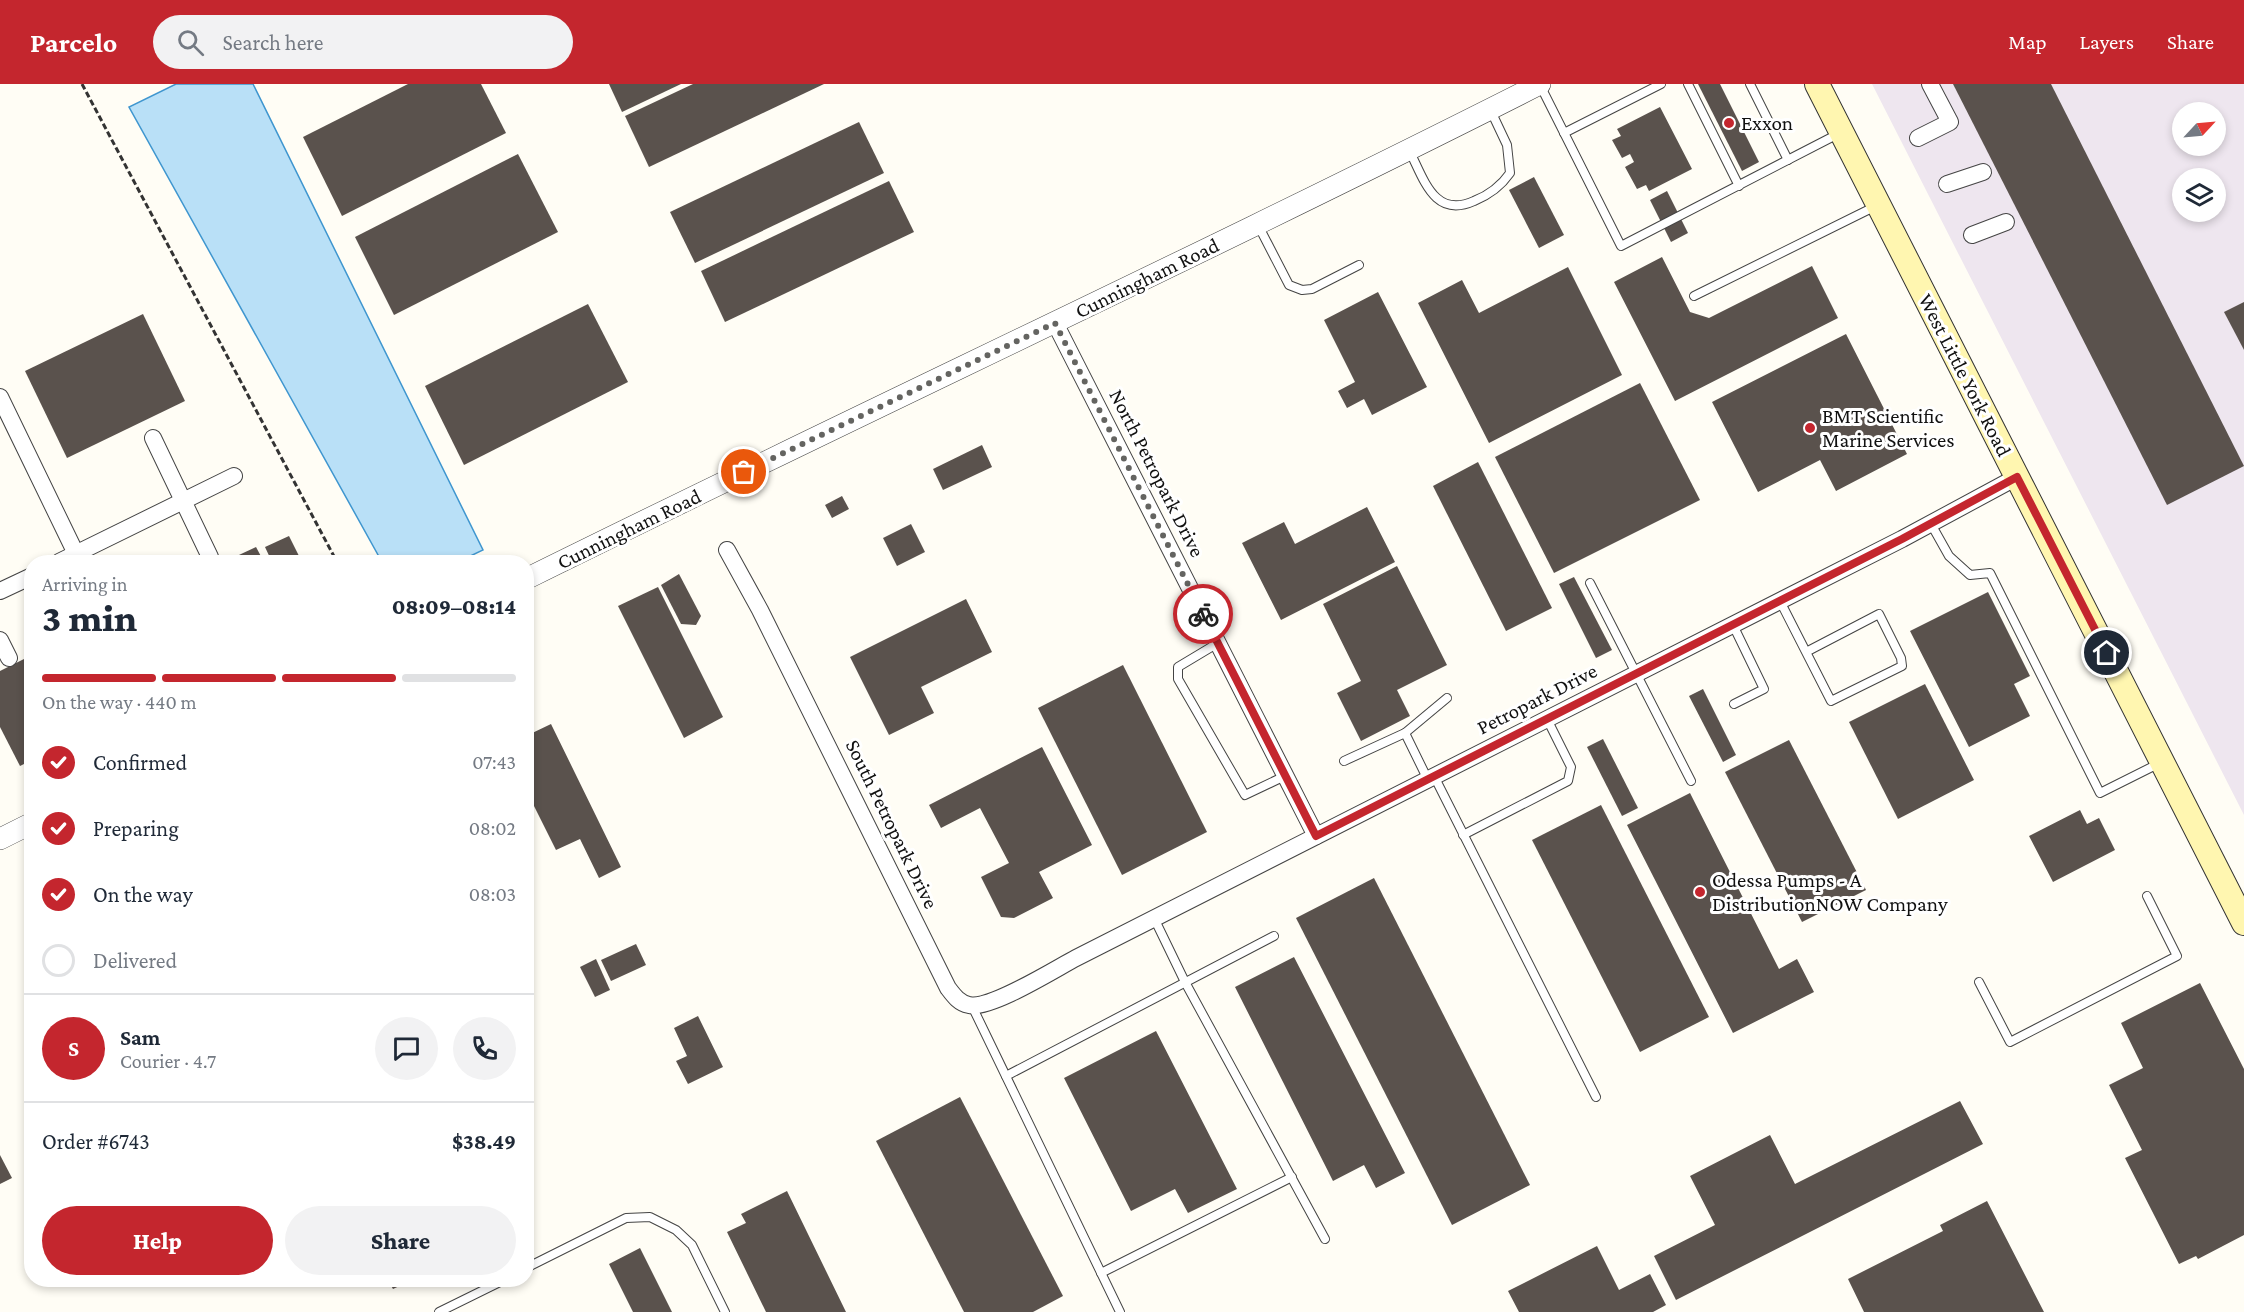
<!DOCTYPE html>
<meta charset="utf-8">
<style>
body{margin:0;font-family:"Crimson Pro",serif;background:#f2f2f3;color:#1f2937;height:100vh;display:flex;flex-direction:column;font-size:22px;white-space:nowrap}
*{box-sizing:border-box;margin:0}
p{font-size:20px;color:#747a83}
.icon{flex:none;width:33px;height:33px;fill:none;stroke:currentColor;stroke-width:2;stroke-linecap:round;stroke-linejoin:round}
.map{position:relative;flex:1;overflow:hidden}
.panel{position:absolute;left:24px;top:471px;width:510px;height:732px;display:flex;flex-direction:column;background:#fff;border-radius:24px;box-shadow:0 3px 9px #0003}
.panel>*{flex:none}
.needle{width:39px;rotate:64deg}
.fabs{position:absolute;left:2172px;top:18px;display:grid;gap:12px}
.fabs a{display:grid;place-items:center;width:54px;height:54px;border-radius:50%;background:#fff;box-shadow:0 3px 9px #0003;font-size:30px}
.pin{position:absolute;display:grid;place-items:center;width:51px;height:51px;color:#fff;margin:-26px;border:3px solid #fff;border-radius:50%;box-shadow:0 2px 6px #0007}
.courier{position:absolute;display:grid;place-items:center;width:60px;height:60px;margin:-30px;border:4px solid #c4262e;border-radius:50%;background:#fff;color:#222;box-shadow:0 2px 8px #0007}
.overview em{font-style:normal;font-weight:800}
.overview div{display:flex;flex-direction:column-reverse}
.overview{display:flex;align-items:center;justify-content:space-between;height:102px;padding:0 18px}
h1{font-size:39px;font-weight:800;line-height:45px}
.bar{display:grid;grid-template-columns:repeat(4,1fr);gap:9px 6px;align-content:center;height:72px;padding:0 18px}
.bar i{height:8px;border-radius:4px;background:#e0e1e3}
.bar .active{background:#c4262e}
.bar p{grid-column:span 4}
.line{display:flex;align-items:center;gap:15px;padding:0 18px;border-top:2px solid #e0e1e3}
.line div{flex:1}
.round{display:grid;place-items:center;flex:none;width:63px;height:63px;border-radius:32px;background:#f2f2f3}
ol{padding:0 18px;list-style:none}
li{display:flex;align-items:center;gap:18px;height:66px}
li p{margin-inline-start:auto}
li .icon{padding:6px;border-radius:50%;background:#c4262e;color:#fff;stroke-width:4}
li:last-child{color:#747a83}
li i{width:33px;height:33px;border:3px solid #e0e1e3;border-radius:50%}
.cta{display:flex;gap:12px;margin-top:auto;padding:12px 18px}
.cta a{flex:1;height:69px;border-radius:36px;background:#c4262e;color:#fff;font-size:24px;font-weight:800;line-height:69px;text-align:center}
.cta a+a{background:#f2f2f3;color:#1f2937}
header{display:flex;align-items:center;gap:36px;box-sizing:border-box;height:84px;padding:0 30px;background:#c4262e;color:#fff}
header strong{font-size:28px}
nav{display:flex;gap:33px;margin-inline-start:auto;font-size:21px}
.search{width:420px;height:54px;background:#f2f2f3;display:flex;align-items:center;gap:15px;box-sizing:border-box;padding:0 21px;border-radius:33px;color:#747a83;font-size:22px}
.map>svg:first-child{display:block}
.industrial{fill:#eee6ef;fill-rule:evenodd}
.water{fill:#b9e0f7;stroke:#3f96cf;stroke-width:1.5}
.building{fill:#5a524d}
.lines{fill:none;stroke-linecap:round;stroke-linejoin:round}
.service-casing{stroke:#444;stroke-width:10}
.minor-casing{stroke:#444;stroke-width:18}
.tertiary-casing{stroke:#444;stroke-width:22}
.secondary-casing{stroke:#333;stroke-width:26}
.path{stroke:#333;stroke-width:3;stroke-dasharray:6 3;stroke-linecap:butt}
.service{stroke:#fff;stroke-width:8}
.minor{stroke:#fff;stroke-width:16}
.tertiary{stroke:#fff;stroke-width:21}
.secondary{stroke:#fff6b0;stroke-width:24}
.done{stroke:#646461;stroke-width:6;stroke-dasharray:0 10.8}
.route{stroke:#c4262e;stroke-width:8}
.poi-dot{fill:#c4262e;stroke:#fff;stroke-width:2}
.labels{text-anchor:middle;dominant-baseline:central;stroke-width:6;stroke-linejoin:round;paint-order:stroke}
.poi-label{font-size:21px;fill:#111;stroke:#fff;text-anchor:start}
.street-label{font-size:21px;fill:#111;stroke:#fff}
</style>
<header>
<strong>Parcelo</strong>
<div class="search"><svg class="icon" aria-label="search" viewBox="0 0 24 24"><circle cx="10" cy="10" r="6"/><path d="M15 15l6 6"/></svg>Search here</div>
<nav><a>Map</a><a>Layers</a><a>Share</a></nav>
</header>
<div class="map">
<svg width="2244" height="1228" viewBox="0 0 2244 1228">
<rect width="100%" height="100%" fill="#fffdf5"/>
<!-- industrial -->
<path class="industrial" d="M1872,0H2244V731ZM2182,28H2216V62H2182ZM2182,94H2216V128H2182Z"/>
<!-- water -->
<path class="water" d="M176,0H253L483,466L458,478H382L129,23Z"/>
<!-- building -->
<g class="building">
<path d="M408,0H481L506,49L342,132L303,53Z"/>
<path d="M609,0H681L622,28Z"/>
<path d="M693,0H824L649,83L625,32Z"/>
<path d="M1698,0H1720L1759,78L1742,87Z"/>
<path d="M1953,0H2051L2244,382L2167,421Z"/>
<path d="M1660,23L1692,85L1649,107L1646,101L1637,105L1625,83L1634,78L1630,70L1622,74L1612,56L1621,52L1617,45Z"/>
<path d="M859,38L884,89L695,179L670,128Z"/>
<path d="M518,70L558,148L394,231L355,153Z"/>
<path d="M1534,93L1564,151L1539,164L1509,106Z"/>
<path d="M889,97L914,148L725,238L701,187Z"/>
<path d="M1667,107L1688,149L1671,158L1650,116Z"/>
<path d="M1662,173L1690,228L1709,234L1812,182L1838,234L1675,317L1614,198Z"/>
<path d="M1568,183L1622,291L1489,359L1418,219L1462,196L1479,229Z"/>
<path d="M1378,208L1427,303L1372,331L1364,315L1347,324L1338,307L1355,298L1324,236Z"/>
<path d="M2244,218V266L2224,228Z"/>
<path d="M588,220L628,298L464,381L425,302Z"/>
<path d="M143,230L185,317L67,374L25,287Z"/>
<path d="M1846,250L1907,370L1836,407L1820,376L1758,408L1712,318Z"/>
<path d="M1640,299L1700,416L1554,489L1495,373Z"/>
<path d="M982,361L992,383L943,406L933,385Z"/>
<path d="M1478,378L1552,524L1506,547L1433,402Z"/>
<path d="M842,412L849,425L832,434L825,421Z"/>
<path d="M1367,423L1395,478L1281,536L1242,459L1284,438L1295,460Z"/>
<path d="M911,440L925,468L897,482L883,454Z"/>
<path d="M289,452L302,478H272L265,463Z"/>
<path d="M256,463L264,478H224Z"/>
<path d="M1397,482L1447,581L1397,606L1410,632L1361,657L1337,609L1361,597L1323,520Z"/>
<path d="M679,490L701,532L696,541L681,540L661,501Z"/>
<path d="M1574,493L1612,566L1596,574L1559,500Z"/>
<path d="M658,503L723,633L684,654L618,522Z"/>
<path d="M1988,508L2030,592L2014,600L2030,632L1969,663L1910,547Z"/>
<path d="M966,515L992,568L921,603L934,629L889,651L850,573Z"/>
<path d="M32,571V676L20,682L0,643V587Z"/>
<path d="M1123,581L1207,748L1122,791L1038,624Z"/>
<path d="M1925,600L1974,696L1898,735L1849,638Z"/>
<path d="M1703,605L1736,671L1723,678L1689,612Z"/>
<path d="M551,640L621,783L599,794L580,755L556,766L526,706V652Z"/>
<path d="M1603,655L1638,724L1622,732L1587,663Z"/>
<path d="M1789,656L1866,806L1802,838L1725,688Z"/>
<path d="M1042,663L1092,761L1039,788L1053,814L1014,834L1001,833L981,793L1009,779L980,724L941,744L929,721Z"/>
<path d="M1690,709L1779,885L1797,875L1814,908L1733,949L1627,741Z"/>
<path d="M1601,721L1709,933L1640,968L1532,756Z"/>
<path d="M2080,726L2087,740L2099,734L2115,766L2053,798L2029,752Z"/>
<path d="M1374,794L1530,1101L1452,1141L1296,834Z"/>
<path d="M636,860L646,881L611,897L601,876Z"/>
<path d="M1294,873L1405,1089L1376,1104L1364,1081L1333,1097L1235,903Z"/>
<path d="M596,875L610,906L595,913L580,883Z"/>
<path d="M2200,899L2244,985V1151L2198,1175L2196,1172L2179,1180L2125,1074L2142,1066L2109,1001L2143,984L2121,939Z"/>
<path d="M698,932L723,983L688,1000L676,977L687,972L674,944Z"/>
<path d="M1156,947L1237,1105L1188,1129L1175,1105L1131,1127L1064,994Z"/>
<path d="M960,1013L1063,1212L1033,1228H964L876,1057Z"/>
<path d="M1960,1017L1983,1060L1676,1216L1654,1172L1715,1141L1690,1092L1770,1051L1795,1100Z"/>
<path d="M0,1071L12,1094L0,1100Z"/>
<path d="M787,1107L846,1228H766L727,1148L746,1139L741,1130Z"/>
<path d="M1987,1117L2044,1228H1864L1848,1195L1943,1147L1940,1141Z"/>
<path d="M1597,1162L1619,1206L1650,1190L1666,1221L1653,1228H1519L1508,1207Z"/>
<path d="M640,1164L672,1228H633L609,1180Z"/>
<path d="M388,1196H412L393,1205Z"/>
</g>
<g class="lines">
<!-- service casing -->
<g class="service-casing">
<g id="service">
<path d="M1688,0L1739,102"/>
<path d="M1750,0L1788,76"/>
<path d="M1540,1L1621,162L1840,49"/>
<path d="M1564,49L1661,0"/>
<path d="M1409,66C1424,95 1434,135 1474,117C1489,111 1501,102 1510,89L1507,61L1490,25"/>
<path d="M1258,141L1289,201L1302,206L1312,205L1359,181"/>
<path d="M1694,212L1876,122"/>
<path d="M1931,440L1949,472L1970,491L1990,489L2100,709L2160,679"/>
<path d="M1590,499L1691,697"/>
<path d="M1780,517L1831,617L1902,582L1901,574L1879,530L1806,568"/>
<path d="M1733,541L1764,605L1734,620"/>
<path d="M1218,559L1178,583V595L1245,711L1285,692"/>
<path d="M1405,649L1447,614"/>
<path d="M1344,677L1405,649L1428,696"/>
<path d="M1434,692L1596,1013"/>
<path d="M1463,751L1568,697L1571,683L1547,635"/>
<path d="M1154,834L1185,898L1325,1155"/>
<path d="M1979,898L2010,958L2177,872L2147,812"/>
<path d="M972,922L1120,1228"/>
<path d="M1006,992L1274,852"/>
<path d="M526,1184L626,1134L650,1133L676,1146L692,1161L725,1228"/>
<path d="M1101,1189L1292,1093"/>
<path d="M439,1228L504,1196"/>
</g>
</g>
<!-- minor casing -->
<g class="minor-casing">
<g id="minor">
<path d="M1918,54L1950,38L1930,0"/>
<path d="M1947,100L1983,88"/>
<path d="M1972,151L2006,138"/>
<path d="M1055,239L1316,752"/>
<path d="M0,313L80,478"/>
<path d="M153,354L210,473"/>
<path d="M727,466L760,526L948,904C954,912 959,919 969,921C990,926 1055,885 1076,874L1902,455L2017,393"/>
<path d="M59,478L234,392"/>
<path d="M0,507L32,492"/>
<path d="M0,556L9,574"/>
</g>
</g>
<!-- tertiary casing -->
<g class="tertiary-casing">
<g id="tertiary">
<path d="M526,495C863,328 1204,170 1540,0"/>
<path d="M0,755L32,739"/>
</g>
</g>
<!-- secondary casing -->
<g class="secondary-casing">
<path id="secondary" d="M1817,0L2244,839"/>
</g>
<!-- path -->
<path class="path" d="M82,0L337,478"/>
<!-- service -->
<use href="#service" class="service"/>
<!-- minor -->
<use href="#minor" class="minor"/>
<!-- tertiary -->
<use href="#tertiary" class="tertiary"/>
<!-- secondary -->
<use href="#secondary" class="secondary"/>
</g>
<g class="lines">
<!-- done -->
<path class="done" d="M744,388L1055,239L1203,530"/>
<!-- route -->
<path class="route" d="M1203,530L1316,752L1902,455L2017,393L2107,569"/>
</g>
<!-- markers -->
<g class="poi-dot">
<circle cx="1729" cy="39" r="6"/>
<circle cx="1810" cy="344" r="6"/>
<circle cx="1700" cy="808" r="6"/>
</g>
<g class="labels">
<!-- poi labels -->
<g class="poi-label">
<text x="1741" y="39">Exxon</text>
<text x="1822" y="332">BMT Scientific<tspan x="1822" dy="24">Marine Services</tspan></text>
<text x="1712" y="796">Odessa Pumps - A<tspan x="1712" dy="24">DistributionNOW Company</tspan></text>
</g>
<!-- street labels -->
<g class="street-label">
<text transform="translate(1147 194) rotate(-26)">Cunningham Road</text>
<text transform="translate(1965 291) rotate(63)">West Little York Road</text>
<text transform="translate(1157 389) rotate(63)">North Petropark Drive</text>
<text transform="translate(629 445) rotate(-26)">Cunningham Road</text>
<text transform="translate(1537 615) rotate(-27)">Petropark Drive</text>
<text transform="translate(892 740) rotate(64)">South Petropark Drive</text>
</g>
</g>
</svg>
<div class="fabs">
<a><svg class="needle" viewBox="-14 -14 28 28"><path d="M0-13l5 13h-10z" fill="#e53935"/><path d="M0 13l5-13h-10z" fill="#747a83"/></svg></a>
<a><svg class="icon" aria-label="layers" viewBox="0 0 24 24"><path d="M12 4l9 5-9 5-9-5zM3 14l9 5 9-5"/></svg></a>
</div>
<div class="pin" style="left:744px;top:388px;background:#ea580c"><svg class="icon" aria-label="bag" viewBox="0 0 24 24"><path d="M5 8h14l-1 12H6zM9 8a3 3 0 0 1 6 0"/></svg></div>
<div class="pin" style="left:2107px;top:569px;background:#1f2937"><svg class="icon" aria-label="home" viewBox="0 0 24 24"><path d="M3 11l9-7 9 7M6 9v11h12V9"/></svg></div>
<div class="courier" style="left:1203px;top:530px"><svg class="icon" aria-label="bike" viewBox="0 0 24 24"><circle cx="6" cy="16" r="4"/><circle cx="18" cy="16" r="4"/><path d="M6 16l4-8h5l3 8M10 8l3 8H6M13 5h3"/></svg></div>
<section class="panel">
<div class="overview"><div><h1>3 min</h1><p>Arriving in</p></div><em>08:09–08:14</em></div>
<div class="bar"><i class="active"></i><i class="active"></i><i class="active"></i><i></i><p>On the way · 440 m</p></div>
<ol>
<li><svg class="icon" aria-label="check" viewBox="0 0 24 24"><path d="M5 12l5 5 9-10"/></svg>Confirmed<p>07:43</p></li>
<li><svg class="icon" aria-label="check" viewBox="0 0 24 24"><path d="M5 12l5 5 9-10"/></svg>Preparing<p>08:02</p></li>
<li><svg class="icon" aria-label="check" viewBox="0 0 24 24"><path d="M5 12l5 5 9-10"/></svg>On the way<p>08:03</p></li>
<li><i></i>Delivered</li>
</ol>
<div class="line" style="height:108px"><b class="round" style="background:#c4262e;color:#fff">S</b><div><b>Sam</b><p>Courier · 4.7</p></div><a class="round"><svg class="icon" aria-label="chat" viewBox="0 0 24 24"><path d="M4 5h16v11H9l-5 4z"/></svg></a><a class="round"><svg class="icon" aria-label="phone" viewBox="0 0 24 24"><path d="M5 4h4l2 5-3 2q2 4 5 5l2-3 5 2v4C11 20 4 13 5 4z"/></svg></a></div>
<div class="line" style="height:78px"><div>Order #6743</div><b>$38.49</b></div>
<div class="cta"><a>Help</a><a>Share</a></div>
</section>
</div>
